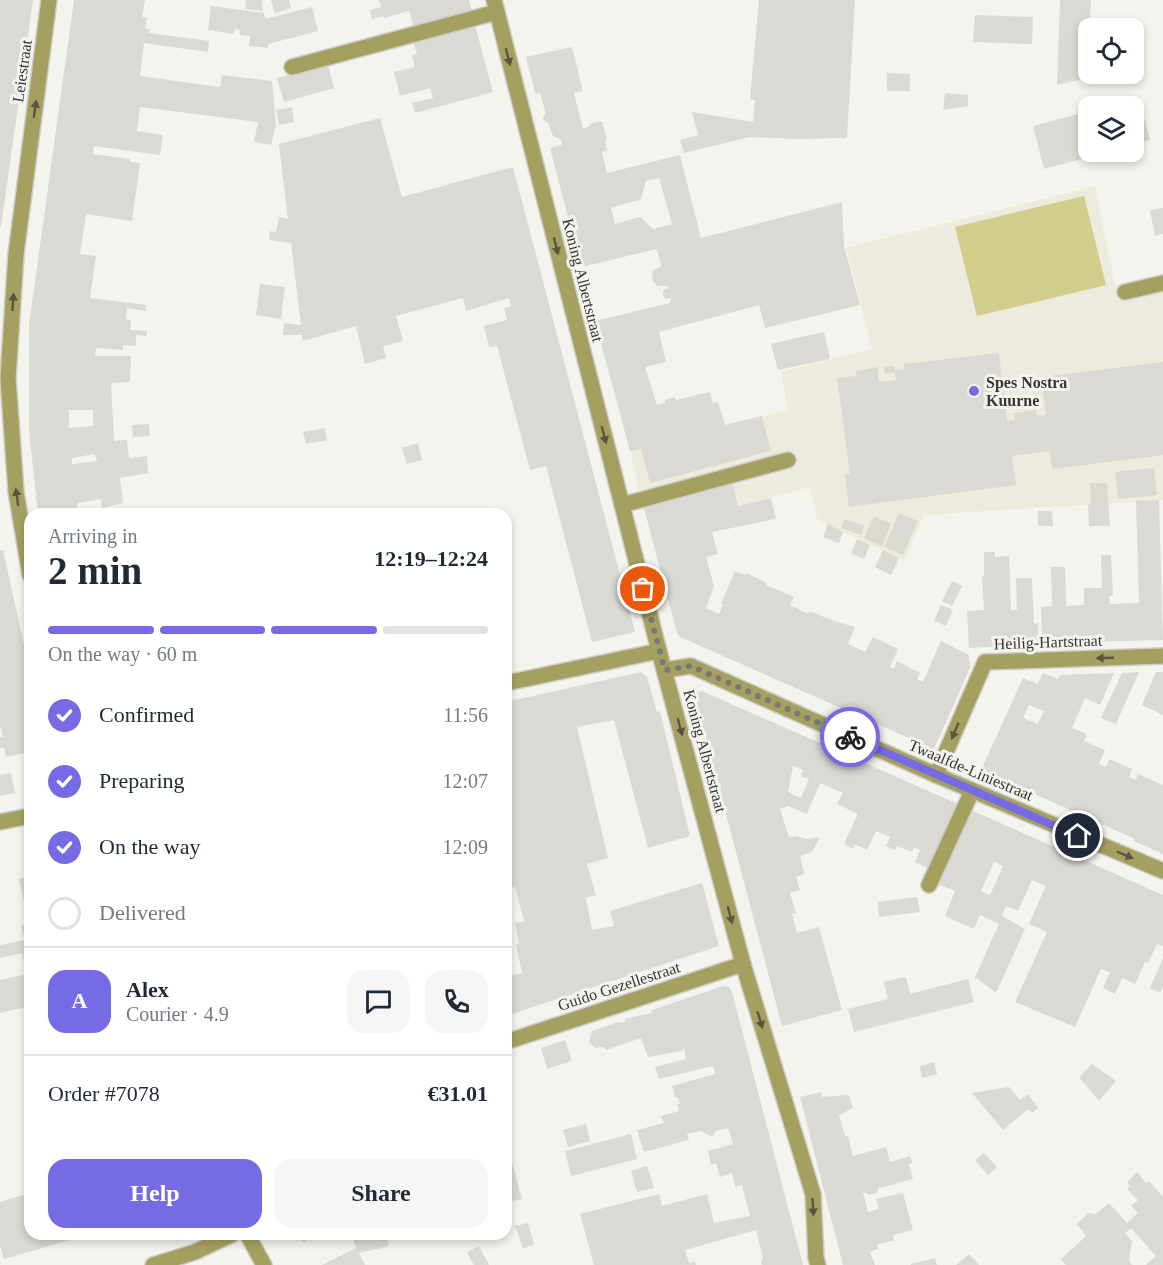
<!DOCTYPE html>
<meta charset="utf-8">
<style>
body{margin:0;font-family:"Times New Roman",serif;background:#f6f6f7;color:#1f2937;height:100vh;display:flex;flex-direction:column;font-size:22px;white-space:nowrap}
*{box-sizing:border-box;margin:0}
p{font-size:20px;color:#747a83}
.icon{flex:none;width:33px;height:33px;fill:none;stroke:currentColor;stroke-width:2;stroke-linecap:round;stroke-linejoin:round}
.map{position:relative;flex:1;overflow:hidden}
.side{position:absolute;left:24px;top:508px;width:488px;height:732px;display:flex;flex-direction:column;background:#fff;border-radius:18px;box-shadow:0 3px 9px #0003}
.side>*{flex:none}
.controls{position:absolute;left:1078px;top:18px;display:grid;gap:12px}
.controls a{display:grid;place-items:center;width:66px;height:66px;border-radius:12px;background:#fff;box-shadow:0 3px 9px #0003;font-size:30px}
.pin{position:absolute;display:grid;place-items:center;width:51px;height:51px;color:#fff;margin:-26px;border:3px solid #fff;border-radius:50%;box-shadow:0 2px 6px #0007}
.courier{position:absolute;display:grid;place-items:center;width:60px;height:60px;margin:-30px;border:4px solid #766ae5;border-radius:50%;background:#fff;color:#222;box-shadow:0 2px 8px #0007}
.overview em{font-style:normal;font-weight:800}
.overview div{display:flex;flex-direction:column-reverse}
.overview{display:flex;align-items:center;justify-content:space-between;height:102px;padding:0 24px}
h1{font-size:39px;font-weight:800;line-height:45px}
.bar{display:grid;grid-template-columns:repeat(4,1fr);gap:9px 6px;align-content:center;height:72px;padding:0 24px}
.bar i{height:8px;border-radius:4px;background:#e0e1e3}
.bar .selected{background:#766ae5}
.bar p{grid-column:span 4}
.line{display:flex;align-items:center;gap:15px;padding:0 24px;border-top:2px solid #e0e1e3}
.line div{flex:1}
.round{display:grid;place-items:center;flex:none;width:63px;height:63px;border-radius:18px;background:#f6f6f7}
ol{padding:0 24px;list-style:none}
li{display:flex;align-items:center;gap:18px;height:66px}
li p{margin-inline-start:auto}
li .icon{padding:6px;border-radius:50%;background:#766ae5;color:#fff;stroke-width:4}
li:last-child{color:#747a83}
li i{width:33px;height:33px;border:3px solid #e0e1e3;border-radius:50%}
.button{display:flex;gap:12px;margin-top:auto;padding:12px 24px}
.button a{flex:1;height:69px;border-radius:18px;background:#766ae5;color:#fff;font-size:24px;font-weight:800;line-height:69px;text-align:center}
.button a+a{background:#f6f6f7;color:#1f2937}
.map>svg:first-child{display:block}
.built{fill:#ecebdd}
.park{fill:#d2cd8b}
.building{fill:#dad9d3;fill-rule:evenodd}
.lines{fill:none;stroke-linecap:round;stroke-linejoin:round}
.minor-casing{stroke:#cecec9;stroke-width:18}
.minor{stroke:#a6a060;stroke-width:15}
.oneway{fill:#585641}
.done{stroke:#787875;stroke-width:6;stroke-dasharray:0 10.8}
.route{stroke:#766ae5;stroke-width:8}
.poi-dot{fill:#766ae5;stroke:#f4f4ee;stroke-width:2}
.labels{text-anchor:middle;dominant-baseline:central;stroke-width:6;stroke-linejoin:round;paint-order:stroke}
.street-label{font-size:16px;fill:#363634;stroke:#f4f4ee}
.poi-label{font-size:16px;font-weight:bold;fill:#363634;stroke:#f4f4ee;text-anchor:start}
</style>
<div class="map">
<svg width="1163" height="1265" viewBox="0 0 1163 1265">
<rect width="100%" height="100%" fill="#f4f4ee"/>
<!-- built -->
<path class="built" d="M1095,186L1115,285L1163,275V500L924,515L904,561L817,519L810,487L738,506L733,484L644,508L630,451L788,410L781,372L872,349L846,248Z"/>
<!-- park -->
<path class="park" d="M1084,196L1106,285L977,316L955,227Z"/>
<!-- building -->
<g class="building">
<path d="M0,0H33L1,227H0Z"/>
<path d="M74,0H145L142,17L147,18L145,29H150L149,33L209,41L208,52L144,43L140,76L220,87L222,75L272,81L276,125L271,145L254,142L258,122L140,107L137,131L163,135L160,155L94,146L93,154L130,159V162L140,163L132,221L86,214L80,254L96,256L90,298L146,305V311L127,308L126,319L131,320L130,330L147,331V336L136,335V346L123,345V350L96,348L95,356H131L130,382L111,383L114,441L127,440L129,458L147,456L148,473L120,478L123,503L102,508L101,499L77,503L78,514H38L29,431V325ZM69,410H93V426L69,428ZM95,454L97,461L72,464V458Z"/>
<path d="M246,0H262L263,11L245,9Z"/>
<path d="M271,0H289L291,8L275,13Z"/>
<path d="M379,0H469L472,12L414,28L409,11L384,18L383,16L372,19L370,10L381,7Z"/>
<path d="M759,0H855L847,138L798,139L750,137L684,153L680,140L698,135L692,112L753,122L755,100L750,99Z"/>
<path d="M1060,0H1091L1087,78L1057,85Z"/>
<path d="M211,6L264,13L265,19L312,7L318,31L268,44V48L249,46L250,36L240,35V30L234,29V34L208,30Z"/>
<path d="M975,15L1033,17L1032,44L973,42Z"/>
<path d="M475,25L493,92L415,113L412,103L433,98L430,88L400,96L394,72L415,67L412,55L417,54L413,41Z"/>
<path d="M572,47L583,91L574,93L583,129L590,126L589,124L602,121L607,140L605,141L607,151L602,152L607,173L680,155L701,238L842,202L844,246L860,305L765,328L759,305L659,332L666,362L645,367L657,405L665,403V400L675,397L676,400L710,392L713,403L718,402L725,425L762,416L771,451L650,483L641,449L630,451L595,321L670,303L671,300L670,298L665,299L663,295V290L668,288L667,286H657L652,279L653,271L661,266L657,249L581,267L550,148L562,145L561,140L553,136L548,123L543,119V116L546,114L540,93L536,94L535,92L526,57ZM659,178L672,224L653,229L640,217L615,224L611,208L641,199L646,181Z"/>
<path d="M328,65L334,88L284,102L277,78Z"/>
<path d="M887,73L910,74V91H887Z"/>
<path d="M945,93L968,95V106L943,110Z"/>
<path d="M1139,98L1150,140L1134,145V106H1108Z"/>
<path d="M292,107L294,122L279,125L276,110Z"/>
<path d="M1089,111V152H1107L1044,169L1033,126Z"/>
<path d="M380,118L402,197L513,167L635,632L592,642L546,466L530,470L497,346L489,347L484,326L507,320L504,308L511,306L509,298L466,311L463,298L396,316L403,341L383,346L386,358L365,364L356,326L303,341L302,335H283L284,323L301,325L291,243L269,240L270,231L276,232L279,217L288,219L279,144Z"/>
<path d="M1163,208V234L1155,236L1150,210Z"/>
<path d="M260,284L285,287L281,319L256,315Z"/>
<path d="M824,332L830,359L778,370L771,344Z"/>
<path d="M999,353L1007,421L1015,420L1014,413L1036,410L1037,416L1046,415L1041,377L1163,362V455L1052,469L1050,451L1012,456L1016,485L849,507L845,475L850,474L837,378L856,376V371L878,367L879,382L896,380L895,372L885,374L884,367L894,366L895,370L904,369V364Z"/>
<path d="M149,424L150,436L133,437L132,425Z"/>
<path d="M325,428L327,440L306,444L303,432Z"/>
<path d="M418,443L422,460L407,464L402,448Z"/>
<path d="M1154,468L1157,495L1118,499L1115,472Z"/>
<path d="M1090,483H1107L1110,526H1089L1088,505L1091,504Z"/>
<path d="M733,484L738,506L771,498L776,519L712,532L718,554L706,557L714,586L706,608L719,614L723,605L721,604L735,571L745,575L746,573L767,583L766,585L794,597L790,605L808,614L809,611L834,621L855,627L848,644L865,652L873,637L898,649L890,667L894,669L897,661L920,673L917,679L923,682L941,641L969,655L970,668L934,749L680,637L677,633L644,508Z"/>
<path d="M1159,500L1163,640L1042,643L1041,607L1052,606L1051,567H1065L1066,606L1084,605V588H1102L1101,555H1111L1113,596H1109L1110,604L1139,603L1136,501Z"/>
<path d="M115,509L116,514H97Z"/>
<path d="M1038,511H1052L1053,526H1038Z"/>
<path d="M899,513L918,521L903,555L884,547Z"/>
<path d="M874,516L891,524L882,546L864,538Z"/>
<path d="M845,519L864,526L861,535L841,528Z"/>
<path d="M828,524L843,532L839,543L823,537Z"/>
<path d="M857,539L870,545L864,559L851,553Z"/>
<path d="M3,550L30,672V752L6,757L4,748H0V737H3L0,725V551Z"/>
<path d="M883,550L899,558L891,575L875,567Z"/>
<path d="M984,552H995V557L1009,556L1011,610H1017L1016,578H1032L1034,624L1038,623L1039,644L969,648L967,611L984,610L982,576H984Z"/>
<path d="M952,581L962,586L952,606L942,601Z"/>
<path d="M941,605L953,610L946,626L934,621Z"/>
<path d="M641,672L647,677L657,712L660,711L690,836L648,848L614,720L577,727L608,858L587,864L596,895L586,898L592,930L614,926L610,911L702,883L719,946L506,1016V977L522,973L516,945L519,944L515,923L524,921L515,887L506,889V702Z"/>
<path d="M1139,672L1116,724L1101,718L1122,673Z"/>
<path d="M1156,672H1163V715L1142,705Z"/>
<path d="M1043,673L1058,679L1060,675L1114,673L1100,705L1085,698L1072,728L1087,734L1084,741L1105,750L1099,764L1106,767L1109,759L1132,769L1129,777L1136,780L1138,774L1163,785V854L1134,841L1135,839L981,770L1023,678L1038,684ZM1029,705L1044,711L1038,724L1023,718Z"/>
<path d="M702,691L960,805L931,869L915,862L920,850L914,847L912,852L897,846L895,850L886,846L890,837L876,831L867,850L855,844L853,849L844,844L858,814L837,804L843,793L820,783L807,814L788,806L780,809L789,837L796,836L807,839L820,837L812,852L800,856L804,874L796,877L800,890L790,893L796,913L792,914L797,933L819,927L842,1010L782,1026L694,693ZM793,766L803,770L801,776L809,779L801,798L788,792Z"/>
<path d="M11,773L15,793L0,796V775Z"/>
<path d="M971,810L1163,895V946L1157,944L1148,963L1145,962L1135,984L1122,978L1115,994L1103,988L1110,972L1101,969L1075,1027L1015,1002L1047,932L1029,924L1046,886L1032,880L1018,911L1006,906L1002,916L1025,929L996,993L975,977L999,924L980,915L974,929L945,916L955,891L938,884ZM994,862L1003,866L990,895L981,891Z"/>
<path d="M30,876V915L27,916L19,879Z"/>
<path d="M917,897L920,912L879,917L878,902Z"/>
<path d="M30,924V964L25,965L22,953L0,958V945L25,940L21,926Z"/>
<path d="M1163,958V987L1160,993L1150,988Z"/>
<path d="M28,974L30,975V1006L0,1013V980Z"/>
<path d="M906,977L910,994L968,979L974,1002L854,1032L848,1009L888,999L884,982Z"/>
<path d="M723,986L729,987L732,992L803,1265H762L761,1261L763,1258L756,1230L685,1250L689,1263L695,1261L696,1265H594L580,1214L659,1194L662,1206L707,1194L714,1223L750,1216L742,1185L735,1187L732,1173L720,1177L716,1163L711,1165L708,1151L733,1144L728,1128L716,1131L712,1137L701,1131L687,1134L689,1140L644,1152L637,1130L664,1123L661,1116L679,1111L677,1104H680L677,1097H675L672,1086L715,1074L713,1066L659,1079L655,1067L686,1059L684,1048L681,1051L648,1057L641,1038L606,1050L604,1047L595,1048L589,1042L592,1031L618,1022L620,1023L625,1022V1019L651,1013L652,1010Z"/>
<path d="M565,1040L572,1061L547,1069L541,1048Z"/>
<path d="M934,1062L937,1074L922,1078L920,1066Z"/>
<path d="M1092,1064L1116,1081L1099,1101L1079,1077Z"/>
<path d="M1009,1087L1020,1100L1028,1094L1038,1108L1032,1113L1028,1109L1003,1130L972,1093Z"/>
<path d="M821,1092L822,1097L849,1095L853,1108L839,1115L845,1136H848L853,1156L886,1147L890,1162L910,1156L913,1163L909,1164L913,1179L879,1188L877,1193L869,1195L863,1192L868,1212L879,1209L876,1199L903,1193L913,1230L893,1235L894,1240L877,1245L878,1249L870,1252L875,1265H843L800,1097Z"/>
<path d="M586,1124L590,1141L568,1147L563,1130Z"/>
<path d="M631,1134L637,1159L571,1176L565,1151Z"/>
<path d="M506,1141L522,1199L506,1202Z"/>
<path d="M984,1153L997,1167L988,1175L975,1160Z"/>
<path d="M647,1166L654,1188L637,1192L631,1171Z"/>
<path d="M1137,1172L1146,1183L1149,1181L1163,1197V1265H1146L1156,1256L1131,1228L1125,1233L1132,1241L1129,1261L1132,1265H1066L1061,1259L1086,1236L1077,1224L1088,1213L1096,1214L1109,1203L1127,1223L1138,1213L1131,1206L1138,1200L1127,1189L1130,1186L1127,1182Z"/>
<path d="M30,1193V1234H73L74,1239L4,1259L0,1246V1202Z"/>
<path d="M528,1223L534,1244L523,1249L515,1226Z"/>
<path d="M299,1234H319L303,1243Z"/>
<path d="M364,1234H386L389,1246L359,1253L365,1265H322L356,1248L353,1237Z"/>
<path d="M479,1246L489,1265H474L467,1252Z"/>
<path d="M969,1254L979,1265H956Z"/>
<path d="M935,1258L937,1265H911V1264Z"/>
</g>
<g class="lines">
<!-- minor casing -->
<g class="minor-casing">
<g id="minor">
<path d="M494,0L659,651L743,964L813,1194L816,1258L818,1265"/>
<path d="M292,67L497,12"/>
<path d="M1125,292L1163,283"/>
<path d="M622,505L788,460"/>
<path d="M30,575L16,492L8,378L16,254L49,0"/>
<path d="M665,670L691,666L936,775L1163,871"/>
<path d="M506,683L659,651"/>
<path d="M936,775L985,662L1163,656"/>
<path d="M0,822L30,816"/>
<path d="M929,885L972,791"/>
<path d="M506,1042L743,964"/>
<path d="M247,1234L264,1265"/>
<path d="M153,1265L195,1252L233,1234"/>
</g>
</g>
<!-- minor -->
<use href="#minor" class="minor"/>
</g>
<!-- one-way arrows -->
<defs><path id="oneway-solid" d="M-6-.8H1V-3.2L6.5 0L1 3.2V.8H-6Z" transform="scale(1.5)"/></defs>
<g class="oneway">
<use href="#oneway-solid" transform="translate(508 57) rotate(76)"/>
<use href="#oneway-solid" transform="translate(35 109) rotate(-82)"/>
<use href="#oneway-solid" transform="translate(556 246) rotate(76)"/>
<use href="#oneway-solid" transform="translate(13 302) rotate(-86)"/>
<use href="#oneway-solid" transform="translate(604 435) rotate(75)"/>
<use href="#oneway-solid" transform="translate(17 497) rotate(-98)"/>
<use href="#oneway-solid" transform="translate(1105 658) rotate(178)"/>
<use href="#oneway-solid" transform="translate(680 727) rotate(75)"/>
<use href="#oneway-solid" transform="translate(955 731) rotate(113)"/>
<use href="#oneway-solid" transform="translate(1125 855) rotate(23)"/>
<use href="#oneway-solid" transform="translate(730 915) rotate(75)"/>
<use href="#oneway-solid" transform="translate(760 1020) rotate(73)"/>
<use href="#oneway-solid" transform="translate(813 1207) rotate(87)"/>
</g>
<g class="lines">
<!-- done -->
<path class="done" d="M643,589L665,670L691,666L850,737"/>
<!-- route -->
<path class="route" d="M850,737L1078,836"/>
</g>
<!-- markers -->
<circle class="poi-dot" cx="974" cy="391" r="6"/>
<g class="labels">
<!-- street labels -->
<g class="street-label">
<text transform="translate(22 71) rotate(-82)">Leiestraat</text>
<text transform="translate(583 280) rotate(76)">Koning Albertstraat</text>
<text transform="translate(1048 642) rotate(-2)">Heilig-Hartstraat</text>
<text transform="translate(705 751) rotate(75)">Koning Albertstraat</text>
<text transform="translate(971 770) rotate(23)">Twaalfde-Liniestraat</text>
<text transform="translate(619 986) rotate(-18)">Guido Gezellestraat</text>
</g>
<!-- poi labels -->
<g class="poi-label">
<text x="986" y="382">Spes Nostra<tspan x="986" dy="18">Kuurne</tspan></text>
</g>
</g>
</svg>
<div class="controls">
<a><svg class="icon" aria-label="locate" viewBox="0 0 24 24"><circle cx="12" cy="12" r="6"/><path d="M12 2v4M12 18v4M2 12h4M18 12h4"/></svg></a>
<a><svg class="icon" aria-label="layers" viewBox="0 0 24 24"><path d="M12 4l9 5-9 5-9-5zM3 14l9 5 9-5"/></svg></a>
</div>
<div class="pin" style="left:643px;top:589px;background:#ea580c"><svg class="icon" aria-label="bag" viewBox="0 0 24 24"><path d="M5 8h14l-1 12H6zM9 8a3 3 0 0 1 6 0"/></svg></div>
<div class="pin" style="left:1078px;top:836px;background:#1f2937"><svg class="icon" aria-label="home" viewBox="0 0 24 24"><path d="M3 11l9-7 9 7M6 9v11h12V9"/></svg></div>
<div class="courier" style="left:850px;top:737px"><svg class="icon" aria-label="bike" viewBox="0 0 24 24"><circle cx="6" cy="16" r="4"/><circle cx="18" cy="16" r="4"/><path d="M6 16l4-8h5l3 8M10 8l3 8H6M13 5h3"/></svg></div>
<section class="side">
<div class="overview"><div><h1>2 min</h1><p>Arriving in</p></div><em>12:19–12:24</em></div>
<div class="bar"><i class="selected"></i><i class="selected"></i><i class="selected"></i><i></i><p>On the way · 60 m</p></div>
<ol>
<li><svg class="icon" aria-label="check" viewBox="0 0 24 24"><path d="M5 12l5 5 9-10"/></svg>Confirmed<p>11:56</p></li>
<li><svg class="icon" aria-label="check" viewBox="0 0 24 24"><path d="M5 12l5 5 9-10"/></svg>Preparing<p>12:07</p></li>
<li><svg class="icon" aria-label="check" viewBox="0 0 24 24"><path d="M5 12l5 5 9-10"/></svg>On the way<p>12:09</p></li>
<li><i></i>Delivered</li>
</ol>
<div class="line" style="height:108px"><b class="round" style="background:#766ae5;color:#fff">A</b><div><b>Alex</b><p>Courier · 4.9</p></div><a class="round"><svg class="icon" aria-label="chat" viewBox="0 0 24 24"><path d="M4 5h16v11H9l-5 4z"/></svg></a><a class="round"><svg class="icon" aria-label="phone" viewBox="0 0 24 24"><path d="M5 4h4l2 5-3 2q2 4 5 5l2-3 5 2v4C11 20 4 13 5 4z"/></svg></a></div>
<div class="line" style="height:78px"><div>Order #7078</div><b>€31.01</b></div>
<div class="button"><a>Help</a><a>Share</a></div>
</section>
</div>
